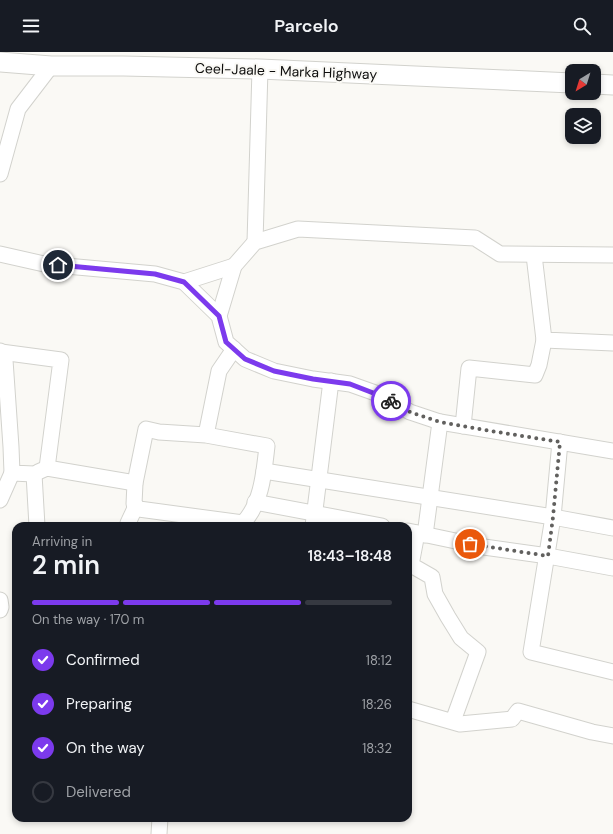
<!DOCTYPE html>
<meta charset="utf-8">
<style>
body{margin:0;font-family:"DM Sans",sans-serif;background:#242831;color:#f1f3f6;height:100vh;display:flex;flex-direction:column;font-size:15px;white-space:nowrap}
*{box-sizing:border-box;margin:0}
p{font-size:13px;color:#9ea1a6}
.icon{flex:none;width:22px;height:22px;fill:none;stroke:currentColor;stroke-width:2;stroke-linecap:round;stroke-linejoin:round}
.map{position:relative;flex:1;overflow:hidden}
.sheet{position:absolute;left:12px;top:470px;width:400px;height:300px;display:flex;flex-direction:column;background:#171b24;border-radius:12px;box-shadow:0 2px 6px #0003}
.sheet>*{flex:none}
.needle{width:26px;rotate:218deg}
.buttons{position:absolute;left:565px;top:12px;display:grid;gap:8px}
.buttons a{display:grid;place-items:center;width:36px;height:36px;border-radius:8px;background:#171b24;box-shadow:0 2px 6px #0003;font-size:20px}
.pin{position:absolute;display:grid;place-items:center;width:34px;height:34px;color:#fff;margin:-17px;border:2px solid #fff;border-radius:50%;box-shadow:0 1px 4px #0007}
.courier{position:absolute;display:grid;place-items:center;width:40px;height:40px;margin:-20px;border:3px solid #7c3aed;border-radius:50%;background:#fff;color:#222;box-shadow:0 1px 5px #0007}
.summary em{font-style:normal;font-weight:600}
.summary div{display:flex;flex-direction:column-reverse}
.summary{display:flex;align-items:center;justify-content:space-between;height:68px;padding:0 20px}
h1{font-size:26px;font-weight:600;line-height:30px}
.bar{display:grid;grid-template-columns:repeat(4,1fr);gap:6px 4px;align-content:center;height:48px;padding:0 20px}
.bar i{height:5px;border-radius:3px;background:#363941}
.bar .active{background:#7c3aed}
.bar p{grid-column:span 4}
ol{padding:0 20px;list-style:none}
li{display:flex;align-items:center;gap:12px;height:44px}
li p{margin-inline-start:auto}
li .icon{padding:4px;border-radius:50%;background:#7c3aed;color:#fff;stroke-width:4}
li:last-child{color:#9ea1a6}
li i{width:22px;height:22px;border:2px solid #363941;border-radius:50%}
header{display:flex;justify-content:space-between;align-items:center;height:52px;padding:0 20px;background:#171b24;font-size:18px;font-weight:600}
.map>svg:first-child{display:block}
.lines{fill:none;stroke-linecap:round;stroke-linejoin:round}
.minor-casing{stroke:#d2d2cd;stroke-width:17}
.tertiary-casing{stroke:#d2d2cd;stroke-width:21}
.minor{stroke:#fff;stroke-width:15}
.tertiary{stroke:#fff;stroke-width:19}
.done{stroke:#61605e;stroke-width:4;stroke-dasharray:0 7.2}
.route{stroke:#7c3aed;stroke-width:5}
.labels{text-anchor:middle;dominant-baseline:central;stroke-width:4;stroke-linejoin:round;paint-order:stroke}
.street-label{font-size:14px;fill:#0e0e0d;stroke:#faf9f5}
</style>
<header><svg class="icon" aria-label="menu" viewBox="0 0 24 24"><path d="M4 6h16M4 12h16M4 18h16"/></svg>Parcelo<svg class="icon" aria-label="search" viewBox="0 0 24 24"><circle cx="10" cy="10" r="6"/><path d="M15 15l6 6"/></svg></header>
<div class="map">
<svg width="613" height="782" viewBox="0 0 613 782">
<rect width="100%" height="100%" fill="#faf9f5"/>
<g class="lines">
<!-- minor casing -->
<g class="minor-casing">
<g id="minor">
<path d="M0,122L18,57L51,14"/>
<path d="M255,190L260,17"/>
<path d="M0,202L44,212L155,222L184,230L219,264L226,290L245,307L274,319L313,327L350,332L381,343L410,360L440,370L613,399"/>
<path d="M534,203L544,288L613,291"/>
<path d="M184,230L234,214"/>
<path d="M219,264L234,214L255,190L298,177L475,186L500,202L613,203"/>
<path d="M0,299L5,308L11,395L12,421L34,422L37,474"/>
<path d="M1,300L61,308L47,416"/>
<path d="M463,374L469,316L535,323L539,313L544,288"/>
<path d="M206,383L159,380L146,377L135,431L134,452L139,457L243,471C262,451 264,420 267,394L206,383L219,319L234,297"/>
<path d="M560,390L553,465L531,600L613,620"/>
<path d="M264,419L553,465L613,476"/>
<path d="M38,420L47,416L135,431"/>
<path d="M0,448L12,421"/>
<path d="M255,450L382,474"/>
<path d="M128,474V471L136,454"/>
<path d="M313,474L331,329"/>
<path d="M408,479L484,495L548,504L613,516"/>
<path d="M417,481L411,513L432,525L435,542L448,565L461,586L478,600L453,669"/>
<path d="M425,483L440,370"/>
<path d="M0,548L1,555L0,558"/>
<path d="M408,657L460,672L512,667L518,659L592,680L613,684"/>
<path d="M159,782L160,766"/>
</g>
</g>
<!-- tertiary casing -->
<g class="tertiary-casing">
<g id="tertiary">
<path d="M0,10L51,14H123L260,17L572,31"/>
<path d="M594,32L613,33"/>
</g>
</g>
<!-- minor -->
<use href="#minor" class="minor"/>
<!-- tertiary -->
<use href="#tertiary" class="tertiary"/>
</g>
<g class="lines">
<!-- done -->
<path class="done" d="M391,349L410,360L440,370L497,380L560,390L553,465L548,504L470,492"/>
<!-- route -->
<path class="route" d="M58,213L155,222L184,230L219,264L226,290L245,307L274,319L313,327L350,332L381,344L391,349"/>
</g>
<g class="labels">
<!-- street labels -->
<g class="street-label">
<text transform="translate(286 19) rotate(2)">Ceel-Jaale - Marka Highway</text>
</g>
</g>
</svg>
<div class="buttons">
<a><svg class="needle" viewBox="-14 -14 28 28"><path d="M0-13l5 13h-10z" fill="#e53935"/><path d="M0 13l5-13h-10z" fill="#9ea1a6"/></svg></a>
<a><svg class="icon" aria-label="layers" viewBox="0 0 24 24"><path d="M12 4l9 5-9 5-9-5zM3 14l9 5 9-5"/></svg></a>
</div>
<div class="pin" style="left:470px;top:492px;background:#ea580c"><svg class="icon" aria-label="bag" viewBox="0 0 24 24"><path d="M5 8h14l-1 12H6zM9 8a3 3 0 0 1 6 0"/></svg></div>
<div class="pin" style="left:58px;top:213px;background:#1f2937"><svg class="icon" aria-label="home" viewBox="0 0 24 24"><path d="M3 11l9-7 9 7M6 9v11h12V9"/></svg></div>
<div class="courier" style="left:391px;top:349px"><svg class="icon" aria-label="bike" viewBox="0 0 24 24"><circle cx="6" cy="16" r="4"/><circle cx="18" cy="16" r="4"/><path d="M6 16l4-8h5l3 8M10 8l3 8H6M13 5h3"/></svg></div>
<section class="sheet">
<div class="summary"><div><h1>2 min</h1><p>Arriving in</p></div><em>18:43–18:48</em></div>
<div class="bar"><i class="active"></i><i class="active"></i><i class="active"></i><i></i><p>On the way · 170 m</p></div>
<ol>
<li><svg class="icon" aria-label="check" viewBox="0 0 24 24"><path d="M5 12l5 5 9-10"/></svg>Confirmed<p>18:12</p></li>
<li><svg class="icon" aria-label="check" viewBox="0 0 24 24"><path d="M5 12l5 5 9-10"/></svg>Preparing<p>18:26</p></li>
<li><svg class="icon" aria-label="check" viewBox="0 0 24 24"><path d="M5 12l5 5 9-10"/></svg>On the way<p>18:32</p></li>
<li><i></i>Delivered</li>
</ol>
</section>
</div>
